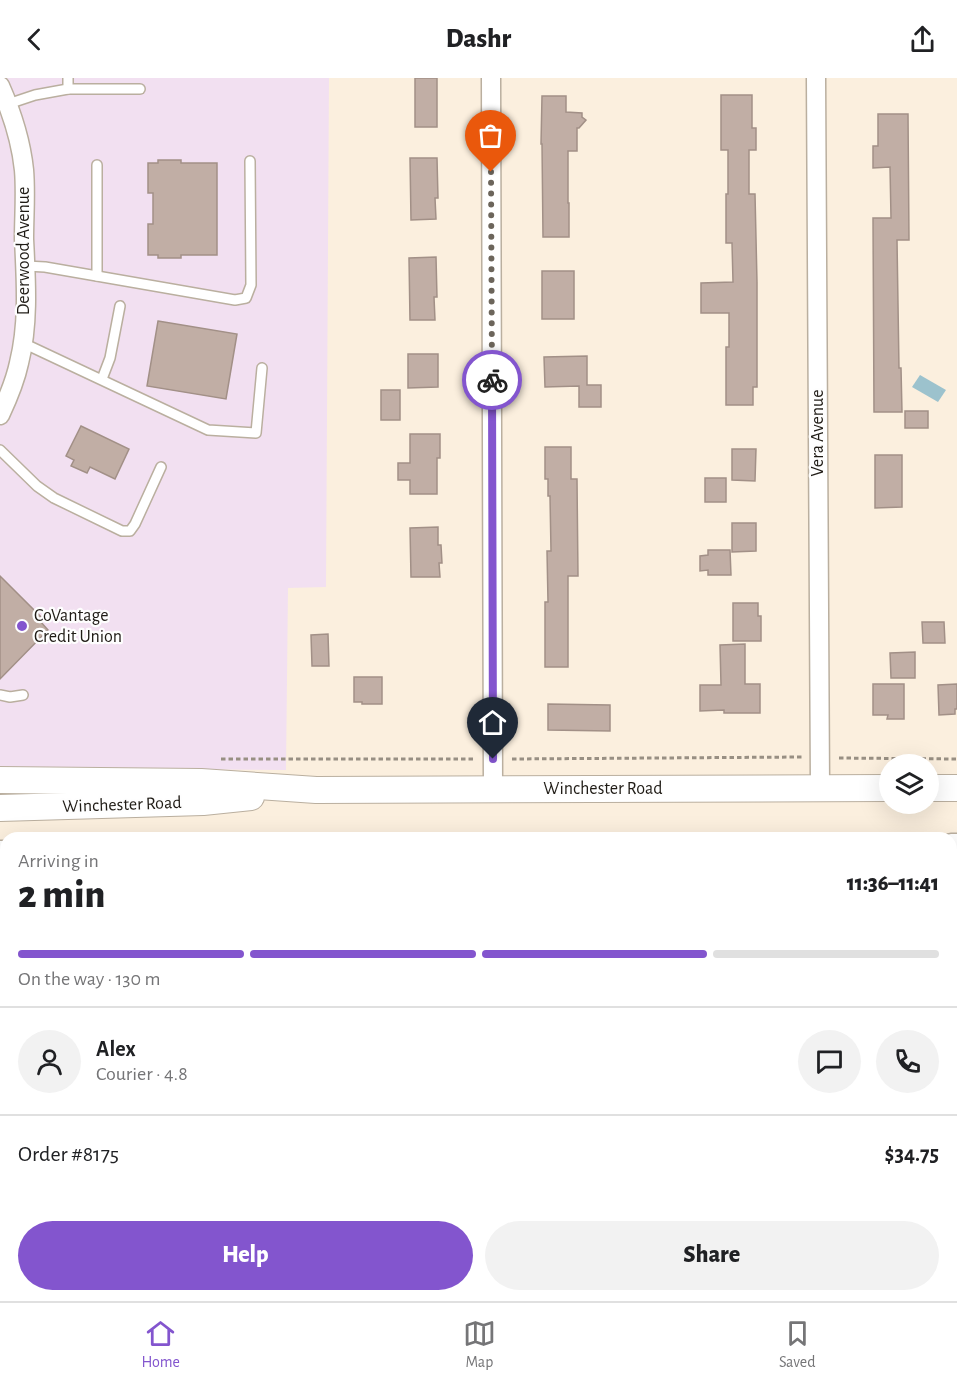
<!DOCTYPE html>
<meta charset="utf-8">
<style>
body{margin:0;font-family:"Alegreya Sans",sans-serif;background:#f2f2f2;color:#202124;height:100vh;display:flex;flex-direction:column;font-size:22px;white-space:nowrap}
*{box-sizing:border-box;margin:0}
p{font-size:20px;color:#757577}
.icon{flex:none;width:33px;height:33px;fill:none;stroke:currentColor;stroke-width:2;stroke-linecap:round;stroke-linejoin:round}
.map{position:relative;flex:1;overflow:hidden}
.side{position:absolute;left:0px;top:754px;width:957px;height:470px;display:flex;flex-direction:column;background:#fff;border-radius:18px 18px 0 0;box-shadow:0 6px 24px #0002}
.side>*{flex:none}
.fabs{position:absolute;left:879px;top:676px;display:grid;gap:12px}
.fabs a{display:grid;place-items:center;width:60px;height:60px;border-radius:50%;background:#fff;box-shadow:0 6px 24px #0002;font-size:30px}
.pin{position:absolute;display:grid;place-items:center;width:51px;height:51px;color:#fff;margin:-62px -26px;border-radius:50% 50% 50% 0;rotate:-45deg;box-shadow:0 0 6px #0007}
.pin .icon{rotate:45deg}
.courier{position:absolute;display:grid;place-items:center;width:60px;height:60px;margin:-30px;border:4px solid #8355ce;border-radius:50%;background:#fff;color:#222;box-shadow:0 2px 8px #0007}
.summary em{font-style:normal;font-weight:800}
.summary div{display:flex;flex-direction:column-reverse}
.summary{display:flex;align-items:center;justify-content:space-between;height:102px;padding:0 18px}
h1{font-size:39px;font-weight:800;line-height:45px}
.bar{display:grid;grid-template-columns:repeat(4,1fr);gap:9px 6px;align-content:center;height:72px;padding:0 18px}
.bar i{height:8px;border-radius:4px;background:#e0e0e0}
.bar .active{background:#8355ce}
.bar p{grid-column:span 4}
.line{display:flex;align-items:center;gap:15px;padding:0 18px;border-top:2px solid #e0e0e0}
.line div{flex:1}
.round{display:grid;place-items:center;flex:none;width:63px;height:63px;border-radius:32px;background:#f2f2f2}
.primary-button{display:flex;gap:12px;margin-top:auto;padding:12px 18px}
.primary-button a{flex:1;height:69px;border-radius:36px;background:#8355ce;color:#fff;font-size:24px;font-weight:800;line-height:69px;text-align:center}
.primary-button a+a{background:#f2f2f2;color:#202124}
header{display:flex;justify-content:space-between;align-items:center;height:78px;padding:0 18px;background:#fff;font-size:27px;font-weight:800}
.menu{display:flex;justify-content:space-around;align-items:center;height:84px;border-top:2px solid #e0e0e0;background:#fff;font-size:16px;color:#757577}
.menu a{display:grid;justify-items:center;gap:3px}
.menu .active{color:#8355ce}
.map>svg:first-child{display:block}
.commercial{fill:#f2e0f1}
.water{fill:#9cc2cd}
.building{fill:#c1aea5;stroke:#a29087;stroke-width:1.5}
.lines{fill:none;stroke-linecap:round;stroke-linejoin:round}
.service-casing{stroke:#baaf9f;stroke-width:12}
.minor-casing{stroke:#baaf9f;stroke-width:21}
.secondary-casing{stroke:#baaf9f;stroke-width:28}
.path{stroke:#988f83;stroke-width:3;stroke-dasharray:4.5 3;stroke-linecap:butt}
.service{stroke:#fff;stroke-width:9}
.minor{stroke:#fff;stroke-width:18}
.secondary{stroke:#fff;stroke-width:26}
.done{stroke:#6c655b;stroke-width:6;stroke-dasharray:0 10.8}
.route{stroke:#8355ce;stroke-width:8}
.poi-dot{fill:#8355ce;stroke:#fefefe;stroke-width:2}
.labels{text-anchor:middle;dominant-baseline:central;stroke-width:4.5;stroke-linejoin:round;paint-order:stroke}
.street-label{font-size:18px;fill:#1f1b15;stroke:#fefefe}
.poi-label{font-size:18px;fill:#1f1b15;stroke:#fefefe;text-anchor:start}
</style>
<header><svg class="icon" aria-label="back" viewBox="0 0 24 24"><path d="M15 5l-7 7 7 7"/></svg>Dashr<svg class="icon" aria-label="share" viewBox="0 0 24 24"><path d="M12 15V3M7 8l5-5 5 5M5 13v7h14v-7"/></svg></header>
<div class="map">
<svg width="957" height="1223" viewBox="0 0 957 1223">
<rect width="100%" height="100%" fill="#fbefde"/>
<!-- commercial -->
<path class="commercial" d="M0,0H329L326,509L288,510L286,692L0,690Z"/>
<!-- water -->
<path class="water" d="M920,297L946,312L938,324L912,309Z"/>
<!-- building -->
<g class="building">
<rect x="415" y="0" width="22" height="49"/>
<path d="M721,17H752V50H756V72H749V116H755L757,204V309H753V327H726V269H729V235H701V205L733,204L732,165H726V116H728V72H721Z"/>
<path d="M542,18H566V34L582,35V39L586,42L579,50H577V73H568V125H569V159H543L542,66H541Z"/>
<path d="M878,36H908L909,162H897L899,290H901L902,334H874L873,140H891L890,89L873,90V68H878Z"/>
<path d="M410,80H437L438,120H435L436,141L411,142Z"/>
<path d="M158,82H181V85H217V177H181V180H158V177H148V146H153V115H148V85H158Z"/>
<path d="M436,179L437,219H434L435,242H410L409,180Z"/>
<rect x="542" y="193" width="32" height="48"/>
<path d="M158,243L237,256L226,321L147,308Z"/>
<path d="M408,276H438V309L408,310Z"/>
<path d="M587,278V307H601V329H579V308L545,309L544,279Z"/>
<rect x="381" y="312" width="19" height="30"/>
<rect x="905" y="333" width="23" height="17"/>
<path d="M81,348L129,371L115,401L90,389L87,395L71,388L74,382L66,378Z"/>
<path d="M410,356H440V380H437V416H410V402H398V385H410Z"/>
<path d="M545,369H571V401H577L578,498H568V589H545V524H548L547,473H551L550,418H548V401H545Z"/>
<path d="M732,371H756L755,403L732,402Z"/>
<path d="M875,377H902V429L875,430Z"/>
<rect x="705" y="400" width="21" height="24"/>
<path d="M732,445H756V473L732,474Z"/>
<path d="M438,449V467H441L442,485H439L440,499H411L410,450Z"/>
<path d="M708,472H730L731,497H708V492L700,493V478L708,477Z"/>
<path d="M0,498L43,541L40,543L48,552L0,601Z"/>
<path d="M733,525H758V538H761V563H733Z"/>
<path d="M922,544H944L945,565H923Z"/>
<path d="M328,556L329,588H312L311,557Z"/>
<path d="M745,566V606H760V635H724V632L700,633V607H721L720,567Z"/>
<path d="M915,574V600H891L890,575Z"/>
<path d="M354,599H382V626H362V624H354Z"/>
<path d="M873,606H904V641H887L888,637H873Z"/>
<path d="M957,606V631H955V636L939,637L938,607Z"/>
<path d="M548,626L610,627V653L548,652Z"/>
</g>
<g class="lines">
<!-- service casing -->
<g class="service-casing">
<g id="service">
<path d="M68,11H140"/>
<path d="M8,26L35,17L68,11V0"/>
<path d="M97,87V198"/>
<path d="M26,188L45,189L235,222L246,220L251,207L250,83"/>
<path d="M23,265L208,352L256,355L262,290"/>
<path d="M102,301L110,280L120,228"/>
<path d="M0,372L37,408L54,420L122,453H130L135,446L161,389"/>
<path d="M0,617L10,619L23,617"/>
</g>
</g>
<!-- minor casing -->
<g class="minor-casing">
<g id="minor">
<path d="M491,0L493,712"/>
<path d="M816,0L820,710"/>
<path d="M0,8C12,35 21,63 24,92C26,115 24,138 24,161C26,202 29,245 19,285C15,304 8,320 0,337"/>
<path d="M951,765H957"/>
<path d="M0,772H6"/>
<path d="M951,1008L957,995"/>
<path d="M0,1155H6"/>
<path d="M558,1223L560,1218"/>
<path d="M848,1223L851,1218"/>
</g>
</g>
<!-- secondary casing -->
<g class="secondary-casing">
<g id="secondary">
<path d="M0,702L201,704L316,712L890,710"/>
<path d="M928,710H957"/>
<path d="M0,730L203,724L251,719"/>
</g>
</g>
<!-- path -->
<g class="path">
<path d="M839,680L957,681"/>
<path d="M221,681H475"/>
<path d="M512,681L802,679"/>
</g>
<!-- service -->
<use href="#service" class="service"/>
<!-- minor -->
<use href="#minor" class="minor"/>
<!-- secondary -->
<use href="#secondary" class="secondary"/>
</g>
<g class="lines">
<!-- done -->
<path class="done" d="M491,94L492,302"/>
<!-- route -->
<path class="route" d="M492,302L493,681"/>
</g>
<!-- markers -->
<circle class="poi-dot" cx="22" cy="548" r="6"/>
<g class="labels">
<!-- street labels -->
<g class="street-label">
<text transform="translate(24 173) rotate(-90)">Deerwood Avenue</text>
<text transform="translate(818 355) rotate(-90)">Vera Avenue</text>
<text x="603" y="711">Winchester Road</text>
<text transform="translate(122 727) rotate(-2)">Winchester Road</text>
</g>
<!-- poi labels -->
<g class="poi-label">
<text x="34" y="538">CoVantage<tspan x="34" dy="21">Credit Union</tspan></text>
</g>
</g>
</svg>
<div class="fabs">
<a><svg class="icon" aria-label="layers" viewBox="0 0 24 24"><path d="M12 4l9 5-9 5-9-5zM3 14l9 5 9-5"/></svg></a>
</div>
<div class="pin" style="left:491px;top:94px;background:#ea580c"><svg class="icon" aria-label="bag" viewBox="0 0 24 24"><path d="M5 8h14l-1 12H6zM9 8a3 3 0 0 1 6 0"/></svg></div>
<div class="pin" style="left:493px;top:681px;background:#1f2937"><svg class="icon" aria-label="home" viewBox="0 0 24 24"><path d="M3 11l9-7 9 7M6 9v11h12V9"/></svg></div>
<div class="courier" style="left:492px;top:302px"><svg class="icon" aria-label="bike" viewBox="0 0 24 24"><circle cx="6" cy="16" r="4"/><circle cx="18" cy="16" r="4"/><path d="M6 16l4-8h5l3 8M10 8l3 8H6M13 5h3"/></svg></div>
<section class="side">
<div class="summary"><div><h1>2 min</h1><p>Arriving in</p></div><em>11:36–11:41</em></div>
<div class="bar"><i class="active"></i><i class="active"></i><i class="active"></i><i></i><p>On the way · 130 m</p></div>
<div class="line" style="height:108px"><a class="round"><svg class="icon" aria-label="person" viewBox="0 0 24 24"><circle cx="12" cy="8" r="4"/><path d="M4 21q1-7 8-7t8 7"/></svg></a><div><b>Alex</b><p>Courier · 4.8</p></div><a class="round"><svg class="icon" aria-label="chat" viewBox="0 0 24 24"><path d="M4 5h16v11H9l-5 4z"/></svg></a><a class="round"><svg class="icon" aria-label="phone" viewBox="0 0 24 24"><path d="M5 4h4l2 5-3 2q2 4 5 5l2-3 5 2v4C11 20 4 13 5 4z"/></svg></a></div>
<div class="line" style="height:78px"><div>Order #8175</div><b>$34.75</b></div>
<div class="primary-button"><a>Help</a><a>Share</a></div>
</section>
</div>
<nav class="menu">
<a class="active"><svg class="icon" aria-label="home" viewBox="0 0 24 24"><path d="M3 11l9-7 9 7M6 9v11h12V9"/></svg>Home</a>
<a><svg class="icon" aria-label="map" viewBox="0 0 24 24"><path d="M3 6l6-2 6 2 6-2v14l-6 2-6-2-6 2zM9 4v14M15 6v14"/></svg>Map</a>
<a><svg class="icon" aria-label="saved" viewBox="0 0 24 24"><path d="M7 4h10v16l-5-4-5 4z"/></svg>Saved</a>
</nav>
